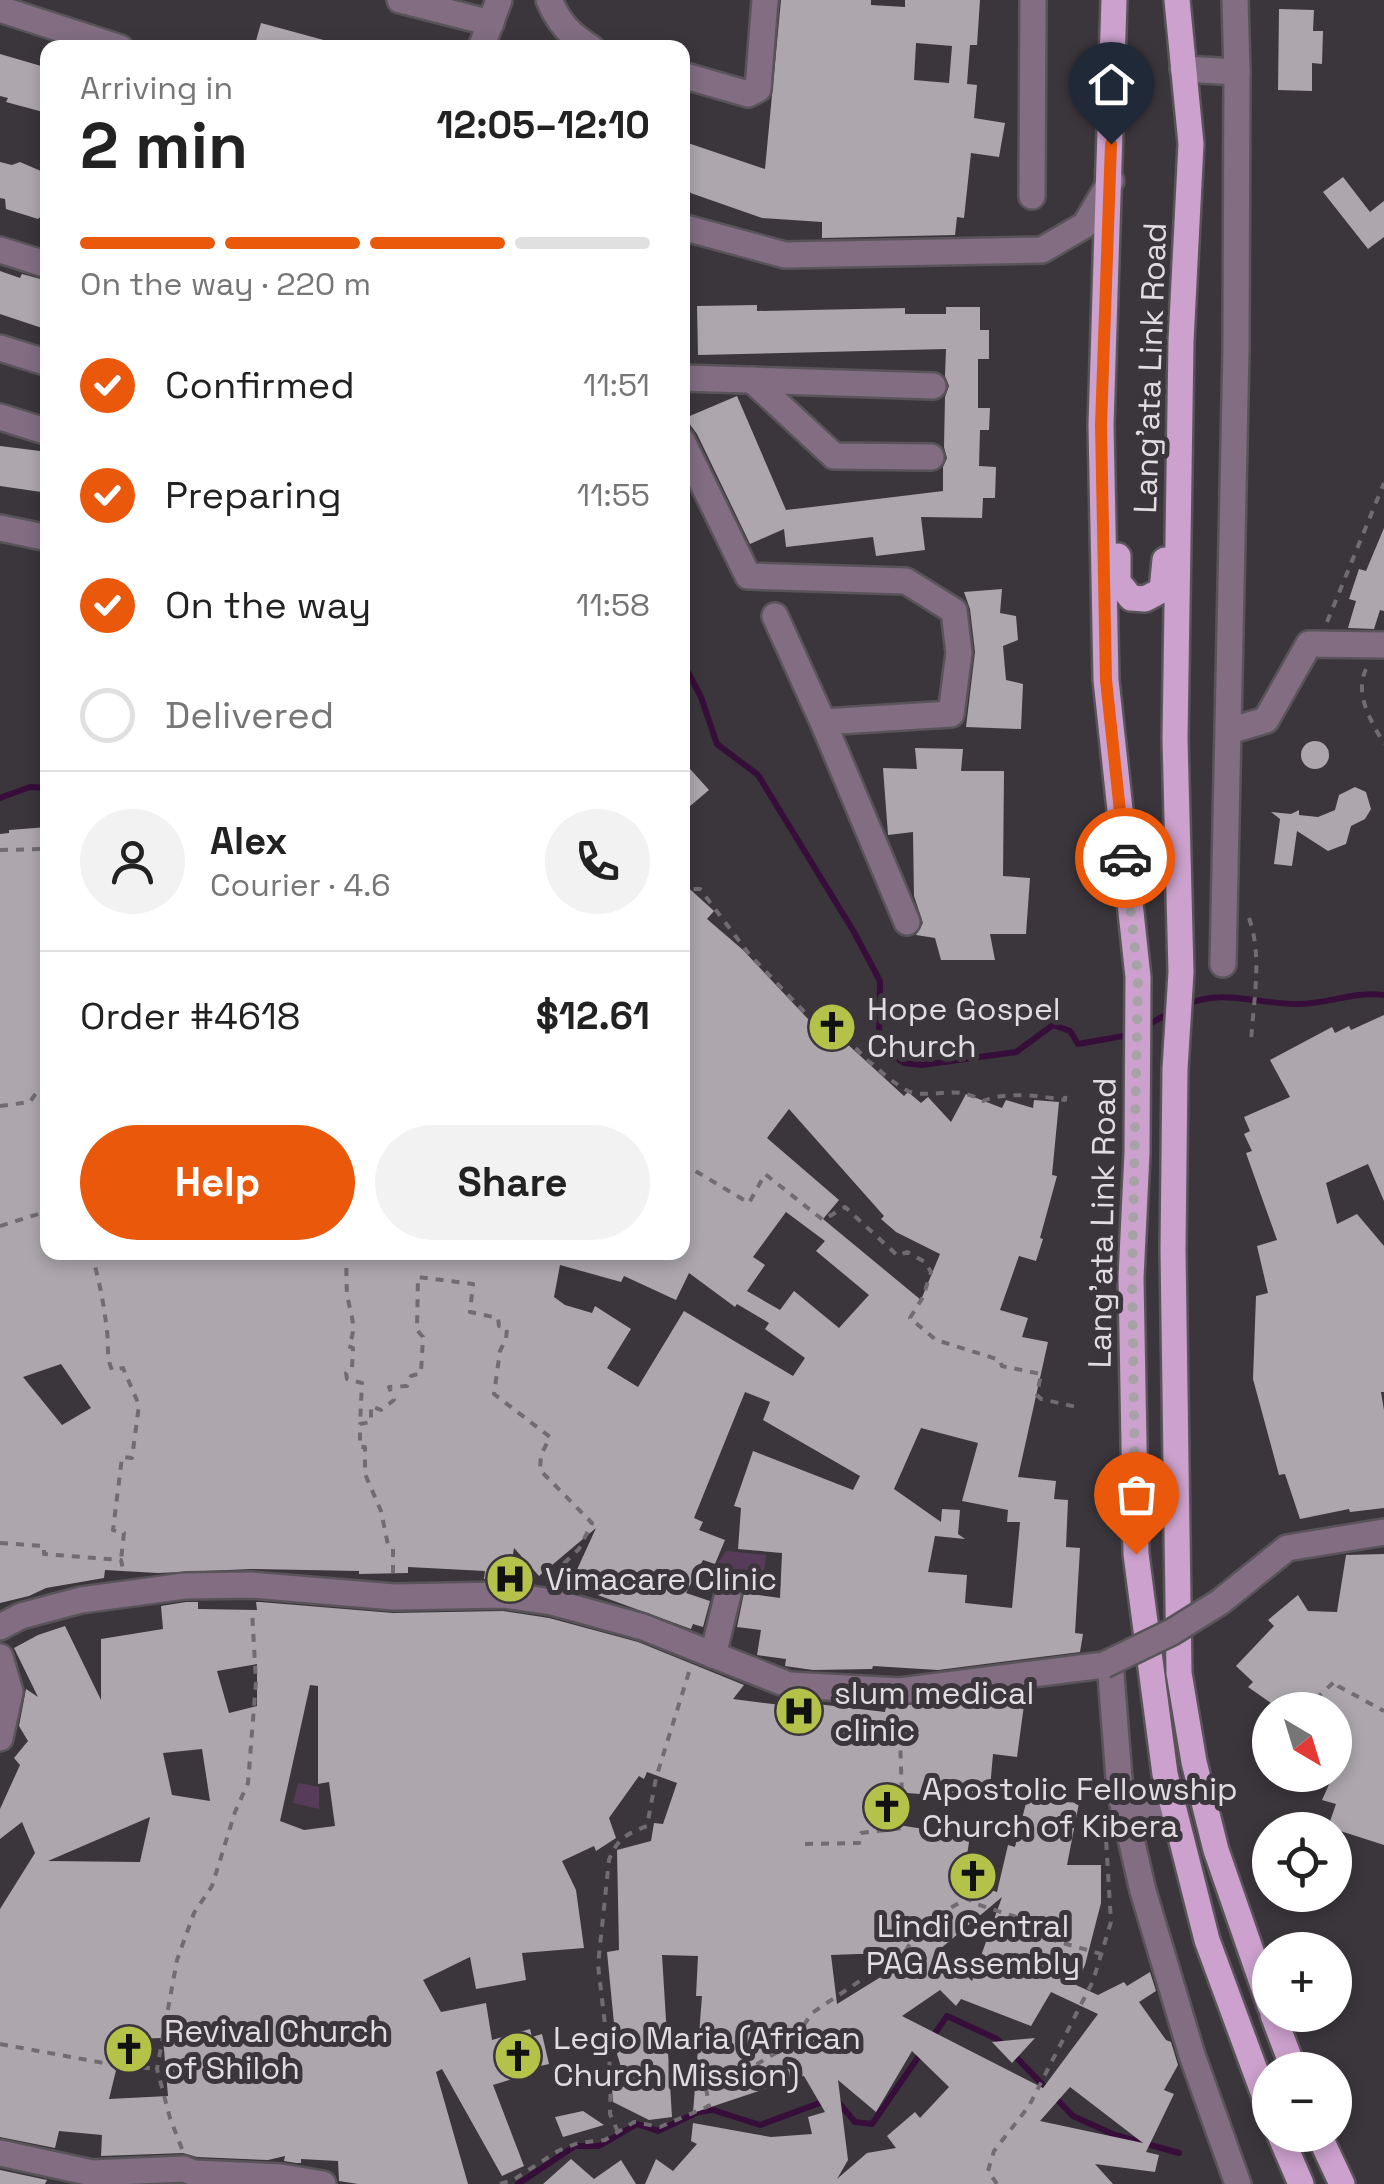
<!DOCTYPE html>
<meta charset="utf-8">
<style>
body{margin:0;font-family:"Space Grotesk",sans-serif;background:#f2f2f2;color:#222;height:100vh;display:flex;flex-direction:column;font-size:38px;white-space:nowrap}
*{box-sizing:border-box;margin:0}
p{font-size:32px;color:#767676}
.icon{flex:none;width:55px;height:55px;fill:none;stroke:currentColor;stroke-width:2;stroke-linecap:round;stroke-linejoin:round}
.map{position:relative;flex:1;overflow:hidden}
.details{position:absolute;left:40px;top:40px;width:650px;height:1220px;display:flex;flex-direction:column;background:#fff;border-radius:20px;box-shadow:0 5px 15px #0003}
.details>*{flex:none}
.needle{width:65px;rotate:142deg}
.buttons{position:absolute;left:1252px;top:1692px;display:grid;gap:20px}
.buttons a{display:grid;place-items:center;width:100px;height:100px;border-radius:50%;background:#fff;box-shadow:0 5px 15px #0003;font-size:50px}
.pin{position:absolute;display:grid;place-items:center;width:85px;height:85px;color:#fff;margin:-102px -42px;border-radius:50% 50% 50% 0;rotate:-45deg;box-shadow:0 0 10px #0007}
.pin .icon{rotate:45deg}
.courier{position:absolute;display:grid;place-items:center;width:100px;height:100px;margin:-50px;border:8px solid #ea580c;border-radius:50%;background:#fff;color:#222;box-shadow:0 2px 12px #0007}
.overview em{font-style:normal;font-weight:600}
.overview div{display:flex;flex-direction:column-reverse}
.overview{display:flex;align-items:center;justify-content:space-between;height:170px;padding:0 40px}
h1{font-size:65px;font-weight:600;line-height:75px}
.bar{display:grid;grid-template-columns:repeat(4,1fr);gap:15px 10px;align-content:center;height:120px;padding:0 40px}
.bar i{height:12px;border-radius:8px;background:#e0e0e0}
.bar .active{background:#ea580c}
.bar p{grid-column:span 4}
.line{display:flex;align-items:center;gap:25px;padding:0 40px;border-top:2px solid #e0e0e0}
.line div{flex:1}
.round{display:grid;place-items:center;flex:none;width:105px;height:105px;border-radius:52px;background:#f2f2f2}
ol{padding:0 40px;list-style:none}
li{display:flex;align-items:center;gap:30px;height:110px}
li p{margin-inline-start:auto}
li .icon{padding:10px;border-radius:50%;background:#ea580c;color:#fff;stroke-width:4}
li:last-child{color:#767676}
li i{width:55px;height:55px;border:5px solid #e0e0e0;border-radius:50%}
.action{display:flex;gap:20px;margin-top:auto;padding:20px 40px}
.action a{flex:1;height:115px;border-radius:60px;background:#ea580c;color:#fff;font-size:40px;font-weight:600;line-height:115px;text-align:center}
.action a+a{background:#f2f2f2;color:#222}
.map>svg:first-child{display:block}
.green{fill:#573c59}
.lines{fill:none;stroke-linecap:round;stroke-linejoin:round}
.stream{stroke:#370d3a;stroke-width:6}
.building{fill:#ada7ad;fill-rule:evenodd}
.minor-casing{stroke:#595459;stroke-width:30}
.major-casing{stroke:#595459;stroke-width:30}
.path{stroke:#706c70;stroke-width:4;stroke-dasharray:8 8;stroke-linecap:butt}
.minor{stroke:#826d83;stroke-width:25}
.major{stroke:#cca1cd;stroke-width:25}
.minor-bridge-casing{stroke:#595459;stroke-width:30;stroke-linecap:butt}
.minor-bridge{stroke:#826d83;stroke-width:25}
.done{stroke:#a6a2a6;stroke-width:10;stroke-dasharray:0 18}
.route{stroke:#ea580c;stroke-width:12}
.labels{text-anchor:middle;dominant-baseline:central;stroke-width:10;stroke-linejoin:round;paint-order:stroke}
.street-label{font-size:32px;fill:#e0dce0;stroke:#3b363b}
.poi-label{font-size:32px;fill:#e0dce0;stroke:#3b363b;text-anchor:start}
</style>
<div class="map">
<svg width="1384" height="2184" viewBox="0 0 1384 2184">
<rect width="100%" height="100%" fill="#3b363b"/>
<!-- green -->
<g class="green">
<path d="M726,1551L766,1555L762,1591H732L713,1570Z"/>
<path d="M298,1783L319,1787V1809L293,1803Z"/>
</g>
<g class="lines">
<!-- stream -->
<g class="stream">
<path d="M682,661L701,697L717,744L758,775L854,932L880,981L879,1037L890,1054L904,1063L922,1065L1016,1052L1053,1025L1070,1031L1078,1044L1129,1035"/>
<path d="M0,798L30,787L48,788"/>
<path d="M1184,1006C1220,987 1260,1005 1299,1004C1328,1004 1354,991 1384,995"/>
<path d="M1144,1027L1173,1011"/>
<path d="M931,2039L947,2016L997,2039L1004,2046"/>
<path d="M1013,2054L1073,2116L1115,2135L1179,2153"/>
<path d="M518,2184L575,2146H599L637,2124L658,2131L698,2112L713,2110L760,2125L825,2101L838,2102L855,2122L872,2124L921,2053"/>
</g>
</g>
<!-- building -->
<g class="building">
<path d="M781,0H871V5L905,7V0H980L977,45H970L967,84L977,85L974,118L1005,123L999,157L971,153L964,218L957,217L955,235L822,238V222L762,218L682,190V141L765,169ZM916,43L952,46L949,83L914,80Z"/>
<path d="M1279,9L1314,10L1313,31H1323L1322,64L1312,63V91L1278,90Z"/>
<path d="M261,23L331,42L330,48H254Z"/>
<path d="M0,54L48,68V106H45L43,112L6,102L8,98L0,96Z"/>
<path d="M0,162L12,165L20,162L48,174V210L38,219L6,209L5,199L0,198Z"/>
<path d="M1343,177L1370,212L1384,201V237L1368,249L1323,192Z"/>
<path d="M0,271L20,278L22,274L48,281V330L0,314Z"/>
<path d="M757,305V311L905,308V314H946V307H980V330H989V359H978V408H990L989,430H980L979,466L996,467L995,498H983L982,518L921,517L925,550L876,556L873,537L786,547L784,529L750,544L697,434L685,418L737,396L786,510L812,507L943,491V467L947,458L944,447L945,397L949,386L945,376L946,349L698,355L697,306Z"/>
<path d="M0,446L48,452V493L0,486Z"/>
<path d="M1384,528V611L1380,610L1374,629L1348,628L1356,601L1349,599L1359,569L1366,571Z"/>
<path d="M1002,589L1000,613L1016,616L1018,640L1003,646L1006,680L1023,684L1021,729L966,727L975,652L970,609L964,592Z"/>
<circle cx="1315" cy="755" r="14"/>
<path d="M915,748L963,749L961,771H1004L1003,876L1030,878L1026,934H990L995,960H941L935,938L916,935L923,923L914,896L913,832L888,835L883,768L917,769Z"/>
<path d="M682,760L709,790L682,813Z"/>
<path d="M1355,787L1366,792L1371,809L1365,819L1351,826L1346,844L1328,851L1297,831L1292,866L1274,864L1280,819L1271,812L1291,814L1299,810V815L1318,817L1335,810L1339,795Z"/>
<path d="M48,827V1252H682V882L714,911L707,919L743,950L825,1037L832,1030L904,1096L908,1092L921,1103L928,1097L951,1122L966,1094L1002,1108L1006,1100L1033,1108L1034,1100L1059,1102L1052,1175L1057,1176L1040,1238L1043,1239L1036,1261L1019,1256L1000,1310L1028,1318L1022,1337L1048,1342L1018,1477L1056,1481L1054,1499L1068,1500L1066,1547L1080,1548L1075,1633L1083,1634L1080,1652L938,1670L873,1666L872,1669L813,1670L785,1666L786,1659L757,1655L761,1630L737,1627L744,1593L780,1598L782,1553L738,1549L741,1508L734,1506L753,1451L853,1490L860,1476L763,1420L770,1402L745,1392L694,1518L703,1522L699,1530L725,1540L715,1564L703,1560L686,1593L710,1601L703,1627L693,1624L691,1629L570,1585L596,1528L539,1576L514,1548L509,1579H484L485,1571L408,1567V1573L359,1574V1571L251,1569L158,1573L105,1570L104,1578L46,1588L29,1596L0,1603V834L9,833V830ZM789,1109L884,1216L881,1219L896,1232L940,1254L921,1300L823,1219L839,1200L767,1138ZM786,1212L825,1241L816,1251L869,1295L839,1328L794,1291L780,1310L747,1291L765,1265L753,1257ZM560,1265L621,1282L624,1276L676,1300L689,1273L735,1307L737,1304L769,1323L765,1329L805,1358L793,1376L684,1311L638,1387L607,1368L631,1329L595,1306L592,1313L565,1305L554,1297ZM61,1364L91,1408L62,1425L23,1377ZM921,1428L978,1443L962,1501L1008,1510L1007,1522H1020L1012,1608L965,1603L967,1575L928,1572L935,1536L965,1539L958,1534L960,1510L942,1509L941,1522L894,1489Z"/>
<path d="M1384,1015V1201L1368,1164L1326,1183L1337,1224L1357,1214L1384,1246V1392H1381L1384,1410V1508L1350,1512L1349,1509L1300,1519L1285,1474L1279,1475L1253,1379L1256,1296L1268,1293L1257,1246L1277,1240L1246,1153L1252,1151L1244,1134L1250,1131L1244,1117L1290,1097L1270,1060L1332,1027L1335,1033L1349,1026L1351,1030Z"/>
<path d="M1384,1554V1845L1328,1827L1336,1804L1322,1800L1340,1760L1335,1756V1710H1281L1248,1687L1253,1682L1236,1666L1274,1626L1268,1620L1298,1595L1308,1611L1337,1612L1346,1555Z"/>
<path d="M186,1602H198V1609L257,1610L256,1602H260L393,1613L503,1611L549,1618L638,1642L744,1685L733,1699L781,1705L783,1700L885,1712L886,1706L937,1703L1024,1705L1017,1757L993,1754L989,1800L896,1792L898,1825L970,1836L964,1874H968L966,1882L997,1892L1008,1845L1015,1847L1027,1799L1079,1803L1067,1865H1101V1903L1085,1965L1076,1985L1098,1995L1124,1982L1127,1986L1150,1972L1156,1991L1139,2002L1166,2040L1171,2042L1178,2065L1164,2090L1174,2094L1146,2152L1159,2155L1155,2172L1095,2164L1113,2184H645L656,2159L673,2171L697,2144L691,2141L693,2123L771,2137L812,2134L808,2117L825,2112L804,2076L693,2113L702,1996H696L698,1956L662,1955L672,2117L649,2120L613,2102L612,2089L627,2086L617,2054L607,1952L619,1950L617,1850L651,1841L654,1823L663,1824L677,1783L647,1772L644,1779L639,1776L609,1818L616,1838L596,1851L594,1846L562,1861L576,1890L584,1948L522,1953L526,1980L476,1989L470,1957L423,1980L441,2012L486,2003L492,2040L530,2029L532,2037L542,2034L549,2064L536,2067L538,2071L493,2085L524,2166L502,2176L442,2069L436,2072L468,2184H358L339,2181L338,2161L301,2159V2163H296L284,2161L285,2156L268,2160L197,2157L183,2153L101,2156L102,2135L59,2131L55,2148L0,2137V1909L35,1853L22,1822L0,1839V1809L20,1765L14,1758L28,1741L19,1726L26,1689L38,1697L14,1648L38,1635L65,1626L101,1700V1639L163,1629L161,1606ZM257,1664V1706L229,1713L217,1671ZM310,1685L318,1686V1784L329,1782L335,1826L304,1830L280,1821ZM202,1749L210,1801L172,1795L163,1753ZM150,1817L140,1862L48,1861ZM1002,1897L972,1981L940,1949ZM858,1954H918L837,2004L831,1955ZM940,1990L956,2006L961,1999L1031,2026L1051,1992L1098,2014L1043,2088L902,2016ZM163,2038L168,2096L109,2099L120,2054H125L126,2039ZM912,2051L949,2087L920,2118L915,2112L887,2136L896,2148L867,2153L837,2179L848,2160L838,2080L876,2112ZM1070,2087L1143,2143L1040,2121Z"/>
<path d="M1035,2038L1012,2063L992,2042Z"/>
<path d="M583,2111L604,2125L563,2137L555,2117Z"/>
<path d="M571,2159L594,2179L621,2160L636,2184H543Z"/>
<path d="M0,2170L47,2180L45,2184H0Z"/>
</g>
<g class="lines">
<!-- minor casing -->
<g class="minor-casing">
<g id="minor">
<path d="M400,0L491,23"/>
<path d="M549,0C559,23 570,35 591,48"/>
<path d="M0,9L120,48"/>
<path d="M481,48L499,0"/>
<path d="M1183,69L1237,72L1235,0"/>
<path d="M682,75L748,94L758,89L765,0"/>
<path d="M1032,196L1033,0"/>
<path d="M682,227L785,255L1042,250L1085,225L1111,181"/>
<path d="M0,250L48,265"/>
<path d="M0,348L48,363"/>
<path d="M682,378L933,386"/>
<path d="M752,380L834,456L931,457"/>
<path d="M0,417L48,432"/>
<path d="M682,441L748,576L906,581L954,611L959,653L951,714L823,722L775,616"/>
<path d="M0,528L48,538"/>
<path d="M823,722L907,922"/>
<path d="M1229,731L1266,720L1309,644L1384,645"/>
<path d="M1223,964L1236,349L1237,72"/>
<path d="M1220,1602L1287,1548L1384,1532"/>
<path d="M0,1627L21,1616L81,1600L185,1586L251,1585L394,1597L504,1595L552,1602L643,1627L789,1685L900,1691L1104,1665"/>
<path d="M713,1655L728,1594"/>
<path d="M0,1657L10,1692L0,1738"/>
<path d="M1110,1662L1120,1791L1137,1812L1176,1821"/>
<path d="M1120,1791L1143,1891L1192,2055L1238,2184"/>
<path d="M0,2153L92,2173L184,2169L194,2173L281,2177L323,2184"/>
</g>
</g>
<!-- major casing -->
<g class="major-casing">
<g id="major">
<path d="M1114,0L1101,425L1106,680L1138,977L1137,1153L1131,1278L1136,1554L1165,1774L1207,1940L1270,2111"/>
<path d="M1177,0L1191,144L1181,341L1175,739L1181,972L1175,1069L1173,1249L1179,1673L1194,1762L1216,1850L1270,2006"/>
<path d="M1118,556V582L1131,598L1145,599L1162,590L1165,560"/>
<path d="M1273,2015L1294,2070"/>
<path d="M1280,2135L1301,2184"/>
<path d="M1319,2135L1342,2184"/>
</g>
</g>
<!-- path -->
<g class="path">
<path d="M1327,622L1384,483"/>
<path d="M1366,669C1354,694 1371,721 1384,744"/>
<path d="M0,850L44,849L48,859"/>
<path d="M682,879L691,889H700L749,954L814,1022L824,1015C840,1033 893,1089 914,1093C942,1097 955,1085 983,1101C1006,1091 1040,1096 1065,1100L1066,1088"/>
<path d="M1249,918C1263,957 1253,1002 1251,1043"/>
<path d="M0,1106L30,1102L36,1093L48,1090"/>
<path d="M682,1163L749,1203L765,1174L823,1220L845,1207L898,1256L907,1252L925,1262L931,1272L923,1297L910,1318L936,1340L1000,1360L1002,1366L1041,1374L1037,1395L1041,1399L1081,1408"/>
<path d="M0,1226L48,1211"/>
<path d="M91,1252C99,1279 104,1304 107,1331C109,1346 106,1357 112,1370L123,1368L139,1405L132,1458L122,1457L113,1530L124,1533L121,1560"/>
<path d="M345,1252C347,1266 346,1280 347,1293C349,1311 359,1328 348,1346L353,1348L352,1368L346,1373L347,1379L362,1383L360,1424"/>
<path d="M0,1543L44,1546V1554L121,1560L123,1569"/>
<path d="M393,1573V1549L388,1545L381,1511L365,1474V1447H360V1424L371,1422V1406L381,1410L394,1400L389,1387L407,1386L411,1376L421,1373L423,1337L417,1330L418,1277L473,1284L470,1312L498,1318L499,1326L507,1329L506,1339L500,1351L494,1394L550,1437L541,1455L540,1470L592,1523L579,1549L559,1568L556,1580"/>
<path d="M1304,1710L1335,1681L1338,1686L1384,1711"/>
<path d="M805,1844L859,1843L861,1833L903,1828L900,1737L894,1713"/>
<path d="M0,2044L115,2065L157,2069"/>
<path d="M618,2132L610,2114L611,2076L598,1965L609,1860C617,1839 626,1834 647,1826L656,1778L689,1672"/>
<path d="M182,2149L170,2118L157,2069L177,1960L194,1913L212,1886L235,1812L248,1783L256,1682L252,1610"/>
<path d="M500,2184L513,2180L558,2151L578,2143L605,2140L634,2122L660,2127L709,2106L706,2088L726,2082L776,2053L784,2038L800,2031L812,2013L885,1964L901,1958L915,1936L945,1911L968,1898L973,1903L1035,1923L1046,1936L1056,1941L1101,1954"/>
<path d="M997,2184L988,2171L994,2151L1029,2106L1093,1981L1111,1922L1106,1839"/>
</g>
<!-- minor -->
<use href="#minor" class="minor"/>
<!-- major -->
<use href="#major" class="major"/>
<!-- minor-bridge casing -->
<g class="minor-bridge-casing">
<path id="minor-bridge" d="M1104,1665L1172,1632L1220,1602"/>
</g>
<!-- minor-bridge -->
<use href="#minor-bridge" class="minor-bridge"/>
</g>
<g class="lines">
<!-- done -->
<path class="done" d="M1125,858L1138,977L1132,1278L1136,1554"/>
<!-- route -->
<path class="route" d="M1111,144L1101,425L1106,680L1125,858"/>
</g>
<!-- icons -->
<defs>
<g id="church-disc" transform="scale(2.5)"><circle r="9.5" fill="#b5c24a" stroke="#3b363b"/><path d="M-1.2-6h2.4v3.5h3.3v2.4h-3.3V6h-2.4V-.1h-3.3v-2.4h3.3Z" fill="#111"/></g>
<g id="hospital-disc" transform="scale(2.5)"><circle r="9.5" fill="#b5c24a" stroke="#3b363b"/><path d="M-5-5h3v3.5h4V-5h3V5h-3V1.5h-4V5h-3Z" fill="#111"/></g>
</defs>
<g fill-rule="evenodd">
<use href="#church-disc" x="832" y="1027"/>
<use href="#hospital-disc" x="510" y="1579"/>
<use href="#hospital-disc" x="799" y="1711"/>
<use href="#church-disc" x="887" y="1807"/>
<use href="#church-disc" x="973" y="1876"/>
<use href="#church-disc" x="129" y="2049"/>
<use href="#church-disc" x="518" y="2056"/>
</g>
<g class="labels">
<!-- street labels -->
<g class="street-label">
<text transform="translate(1150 368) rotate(-88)">Lang'ata Link Road</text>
<text transform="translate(1102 1223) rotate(-89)">Lang'ata Link Road</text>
</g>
<!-- poi labels -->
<g class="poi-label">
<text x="867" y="1009">Hope Gospel<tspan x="867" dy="37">Church</tspan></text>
<text x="545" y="1579">Vimacare Clinic</text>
<text x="834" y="1693">slum medical<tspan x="834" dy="37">clinic</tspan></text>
<text x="922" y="1789">Apostolic Fellowship<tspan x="922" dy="37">Church of Kibera</tspan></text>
<text x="973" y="1926" text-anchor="middle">Lindi Central<tspan x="973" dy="37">PAG Assembly</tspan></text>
<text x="164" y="2031">Revival Church<tspan x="164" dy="37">of Shiloh</tspan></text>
<text x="553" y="2038">Legio Maria (African<tspan x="553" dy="37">Church Mission)</tspan></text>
</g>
</g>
</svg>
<div class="buttons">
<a><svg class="needle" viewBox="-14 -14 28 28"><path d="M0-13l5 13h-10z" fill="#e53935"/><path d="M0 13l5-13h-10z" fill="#767676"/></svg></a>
<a><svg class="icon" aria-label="locate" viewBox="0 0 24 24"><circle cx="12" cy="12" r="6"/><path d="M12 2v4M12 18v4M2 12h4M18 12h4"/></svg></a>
<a>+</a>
<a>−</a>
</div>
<div class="pin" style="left:1136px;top:1554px;background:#ea580c"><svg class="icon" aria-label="bag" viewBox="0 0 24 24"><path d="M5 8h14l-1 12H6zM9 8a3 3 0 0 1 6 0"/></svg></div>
<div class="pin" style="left:1111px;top:144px;background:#1f2937"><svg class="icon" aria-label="home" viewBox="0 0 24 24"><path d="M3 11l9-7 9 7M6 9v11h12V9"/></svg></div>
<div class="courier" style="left:1125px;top:858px"><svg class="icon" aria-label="car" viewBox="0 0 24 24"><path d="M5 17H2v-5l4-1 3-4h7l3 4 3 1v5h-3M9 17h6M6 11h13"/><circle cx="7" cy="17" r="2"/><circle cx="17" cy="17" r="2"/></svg></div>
<section class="details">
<div class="overview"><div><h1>2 min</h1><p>Arriving in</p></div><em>12:05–12:10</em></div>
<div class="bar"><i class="active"></i><i class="active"></i><i class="active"></i><i></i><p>On the way · 220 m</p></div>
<ol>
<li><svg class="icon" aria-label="check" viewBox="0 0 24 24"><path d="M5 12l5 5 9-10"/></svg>Confirmed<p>11:51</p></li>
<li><svg class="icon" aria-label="check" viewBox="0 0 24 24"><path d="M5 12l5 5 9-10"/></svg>Preparing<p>11:55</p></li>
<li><svg class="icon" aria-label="check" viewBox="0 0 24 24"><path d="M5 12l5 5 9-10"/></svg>On the way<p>11:58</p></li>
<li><i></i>Delivered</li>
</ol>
<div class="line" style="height:180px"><a class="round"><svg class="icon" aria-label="person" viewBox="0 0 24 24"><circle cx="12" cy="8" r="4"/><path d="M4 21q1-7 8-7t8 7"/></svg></a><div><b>Alex</b><p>Courier · 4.6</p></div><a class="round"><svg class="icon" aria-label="phone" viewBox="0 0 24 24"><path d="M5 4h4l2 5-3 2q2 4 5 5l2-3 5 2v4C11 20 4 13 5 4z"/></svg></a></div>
<div class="line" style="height:130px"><div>Order #4618</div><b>$12.61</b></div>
<div class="action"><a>Help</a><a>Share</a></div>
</section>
</div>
